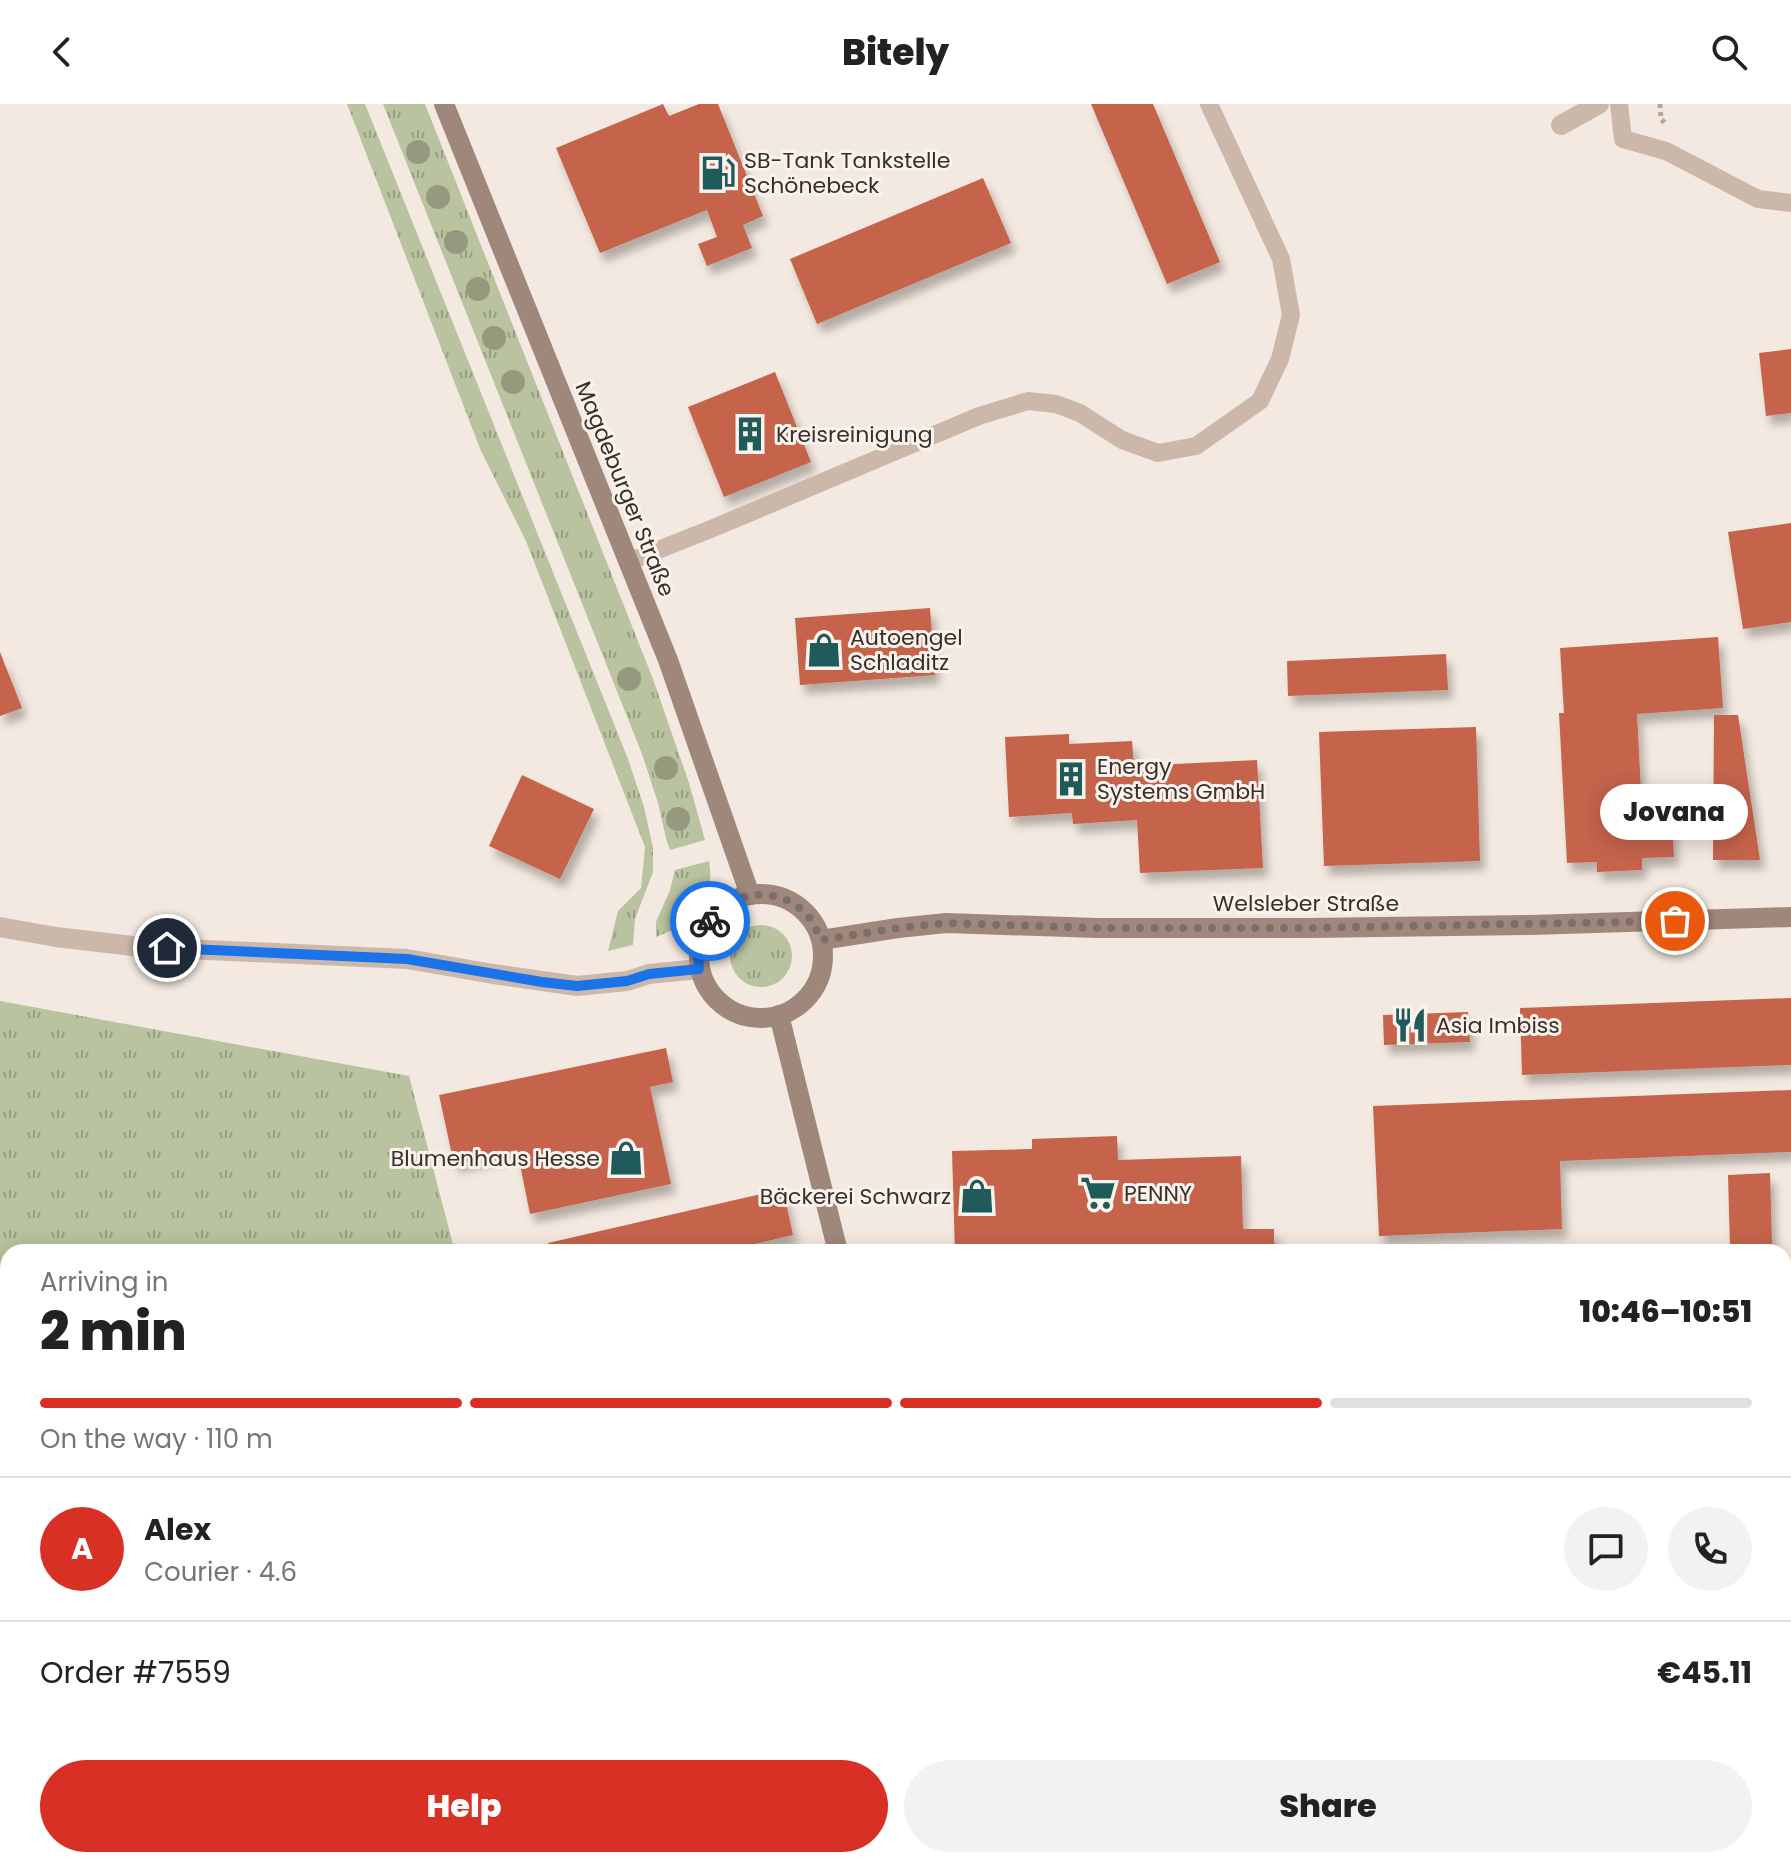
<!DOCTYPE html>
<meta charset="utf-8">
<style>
body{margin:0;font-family:Poppins,sans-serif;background:#f2f2f2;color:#222;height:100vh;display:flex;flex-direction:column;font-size:30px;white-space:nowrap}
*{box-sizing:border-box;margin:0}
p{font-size:26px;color:#767676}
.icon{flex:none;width:44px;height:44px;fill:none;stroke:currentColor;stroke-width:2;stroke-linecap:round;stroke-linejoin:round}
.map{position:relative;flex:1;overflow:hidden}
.drawer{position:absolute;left:0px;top:1140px;width:1792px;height:624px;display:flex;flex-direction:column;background:#fff;border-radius:24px 24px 0 0;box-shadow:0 4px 20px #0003}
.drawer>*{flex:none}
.pin{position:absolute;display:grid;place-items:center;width:68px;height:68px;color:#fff;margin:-34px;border:4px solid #fff;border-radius:50%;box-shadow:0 2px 8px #0007}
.courier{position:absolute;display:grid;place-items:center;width:80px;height:80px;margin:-40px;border:6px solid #1a73e8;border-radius:50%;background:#fff;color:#222;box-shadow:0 2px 10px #0007}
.bubble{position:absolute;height:56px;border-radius:28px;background:#fff;box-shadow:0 4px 20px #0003;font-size:26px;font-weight:800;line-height:56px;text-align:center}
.headline em{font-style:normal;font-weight:800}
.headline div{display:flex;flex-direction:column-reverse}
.headline{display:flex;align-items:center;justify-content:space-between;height:136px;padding:0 40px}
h1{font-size:52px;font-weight:800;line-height:60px}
.bar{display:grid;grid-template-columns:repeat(4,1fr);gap:12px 8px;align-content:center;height:96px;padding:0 40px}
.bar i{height:10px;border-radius:6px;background:#e0e0e0}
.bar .selected{background:#d93025}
.bar p{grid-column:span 4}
.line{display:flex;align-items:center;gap:20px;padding:0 40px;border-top:2px solid #e0e0e0}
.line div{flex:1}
.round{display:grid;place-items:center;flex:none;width:84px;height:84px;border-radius:42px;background:#f2f2f2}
.primary-button{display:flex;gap:16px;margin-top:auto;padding:16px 40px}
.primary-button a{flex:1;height:92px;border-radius:48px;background:#d93025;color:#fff;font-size:32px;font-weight:800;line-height:92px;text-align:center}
.primary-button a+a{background:#f2f2f2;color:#222}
header{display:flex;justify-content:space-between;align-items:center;height:104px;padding:0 40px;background:#fff;font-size:36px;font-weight:800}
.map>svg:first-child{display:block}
.grass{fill:url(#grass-tufts)}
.building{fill:#c5634b;filter:url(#shadow)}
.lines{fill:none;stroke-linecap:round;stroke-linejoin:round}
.path{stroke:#b8a295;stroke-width:5;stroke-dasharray:4 4;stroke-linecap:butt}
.lane{stroke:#ccb8ab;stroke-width:18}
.street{stroke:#ccb8ab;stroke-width:20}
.secondary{stroke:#a0877c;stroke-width:20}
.tree{fill:#97997e}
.done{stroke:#7b6f6a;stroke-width:8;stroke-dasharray:0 14.4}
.route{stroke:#1a73e8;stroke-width:10}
.labels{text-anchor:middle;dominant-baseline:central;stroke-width:6;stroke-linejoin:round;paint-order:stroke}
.poi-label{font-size:22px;fill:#3a2e2a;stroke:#faf3ed;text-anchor:start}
.street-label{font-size:22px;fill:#3a2e2a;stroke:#faf3ed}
</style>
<header><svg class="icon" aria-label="back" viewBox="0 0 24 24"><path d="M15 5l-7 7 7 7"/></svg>Bitely<svg class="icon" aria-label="search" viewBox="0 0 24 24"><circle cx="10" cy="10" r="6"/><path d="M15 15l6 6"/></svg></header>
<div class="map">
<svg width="1791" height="1764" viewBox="0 0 1791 1764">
<defs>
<pattern id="grass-tufts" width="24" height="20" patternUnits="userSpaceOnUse" patternTransform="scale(2)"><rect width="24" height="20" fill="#b9c39f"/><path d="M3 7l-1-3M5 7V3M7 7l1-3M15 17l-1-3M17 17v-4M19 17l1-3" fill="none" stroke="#979f82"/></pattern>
<filter id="shadow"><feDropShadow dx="5" dy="9" stdDeviation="4" flood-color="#0004"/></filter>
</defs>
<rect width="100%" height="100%" fill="#f3e9e0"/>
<!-- grass -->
<g class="grass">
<path d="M347,0H365L628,655L644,703L653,744V768L635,815L633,841L608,847L618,807L641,784L645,743L526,437L481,347Z"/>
<path d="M383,0H425L653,575L689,679L705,736L670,746L667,738L658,699L642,650Z"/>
<path d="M709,757C716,800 692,819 656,833V818L670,786L675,766Z"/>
<circle cx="761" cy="852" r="31"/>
<path d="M0,897L409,972L455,1148H8V1364L0,1355Z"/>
<path d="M335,1756H692L695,1764H342Z"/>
</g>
<!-- building -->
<g class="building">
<path d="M663,0L669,12L699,0H718L763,112L743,121L752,144L707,162L698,140L717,133L707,106L600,149L556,44Z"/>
<path d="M1091,0H1153L1220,158L1167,180Z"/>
<path d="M983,74L1011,139L817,220L790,155Z"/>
<path d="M1791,245V309L1766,312L1759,249Z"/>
<path d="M775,268L811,358L724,393L688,303Z"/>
<path d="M1791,419V518L1743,525L1728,428Z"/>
<path d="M930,504L935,571L800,581L795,514Z"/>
<path d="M1718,533L1723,604L1637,610L1641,687L1670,685L1674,753L1642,754V766L1597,768V758L1567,759L1559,609H1564L1560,544Z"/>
<path d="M0,548L22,604L0,612Z"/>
<path d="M1446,550L1448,586L1288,592L1287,557Z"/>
<path d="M1714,611H1738L1760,756H1713Z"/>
<path d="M1476,623L1480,757L1324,762L1319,628Z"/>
<path d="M1069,630V640L1132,637L1134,662L1257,656L1263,764L1140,769L1137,716L1073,720L1072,709L1009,713L1005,633Z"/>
<path d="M522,671L594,705L560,775L489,742Z"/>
<path d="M1791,894V961L1522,971L1520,904Z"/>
<path d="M1468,908L1470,938L1384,941L1383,911Z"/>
<path d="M666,944L673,978L650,983L671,1080L530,1110L517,1046L454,1060L439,991Z"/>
<path d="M1791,986V1048L1560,1057L1562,1125L1379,1132L1373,1002Z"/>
<path d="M1117,1032L1118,1056L1241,1052L1243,1125H1274V1148H955L952,1047L1032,1045V1035Z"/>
<path d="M1770,1069L1772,1140L1730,1142L1728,1071Z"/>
<path d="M783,1085L793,1131L721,1148H550L548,1139Z"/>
<path d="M1791,1176V1295H1784V1177Z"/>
<path d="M1791,1551V1640H1789L1791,1667L1784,1668V1552Z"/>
<path d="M124,1756H195L185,1764H130Z"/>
</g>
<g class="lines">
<!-- path -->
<path class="path" d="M1660,0L1661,15L1665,19"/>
<!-- lane -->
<g class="lane">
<path d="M1619,0L1623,35L1666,47L1758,95L1791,99"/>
<path d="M628,458L711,425L979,312L1028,297L1056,300L1080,309L1122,336L1158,349L1196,342L1260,297L1280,255L1291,211L1281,155L1209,0"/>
</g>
<!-- street -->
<g class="street">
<path d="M1561,21L1599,0"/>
<path d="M0,823L56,833L141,843L407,855L493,870L577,882L627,877L649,870L699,865"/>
<path d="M0,1665L8,1669"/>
<path d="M95,1756L101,1764"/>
</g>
<!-- secondary -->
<g class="secondary">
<path d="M444,0L668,556L750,791"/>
<circle cx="761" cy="852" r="62"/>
<path d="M821,836L898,824L946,819L1097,824H1309L1531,821L1791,813"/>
<path d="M779,911L838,1148"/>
<path d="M997,1756L999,1764"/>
</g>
</g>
<!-- trees -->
<g class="tree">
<circle cx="418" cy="48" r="12"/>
<circle cx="438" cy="93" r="12"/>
<circle cx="456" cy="138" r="12"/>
<circle cx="478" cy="185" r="12"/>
<circle cx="494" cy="234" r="12"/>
<circle cx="513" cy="278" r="12"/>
<circle cx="629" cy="575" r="12"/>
<circle cx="666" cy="664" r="12"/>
<circle cx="678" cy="715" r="12"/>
</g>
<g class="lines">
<!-- done -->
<path class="done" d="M710,817C714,813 718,806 722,803C746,785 784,787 805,809C813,816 817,827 821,836L898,824L946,819L1097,824H1309L1675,817"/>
<!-- route -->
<path class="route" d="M167,844L407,855L542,878L577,882L627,877L649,870L699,865C697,849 700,830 710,817"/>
</g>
<!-- icons -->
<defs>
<g id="fuel-bare" transform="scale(2.76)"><path d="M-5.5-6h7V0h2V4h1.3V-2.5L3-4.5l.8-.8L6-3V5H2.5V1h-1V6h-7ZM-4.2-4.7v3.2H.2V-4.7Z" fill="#205a5b" stroke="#faf3ed" stroke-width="2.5" paint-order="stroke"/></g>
<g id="building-bare" transform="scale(2.76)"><path d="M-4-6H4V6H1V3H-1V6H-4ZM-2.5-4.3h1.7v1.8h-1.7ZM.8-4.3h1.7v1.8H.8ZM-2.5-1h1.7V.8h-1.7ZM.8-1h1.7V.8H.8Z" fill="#205a5b" stroke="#faf3ed" stroke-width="2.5" paint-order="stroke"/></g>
<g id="shop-bare" transform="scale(2.76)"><path d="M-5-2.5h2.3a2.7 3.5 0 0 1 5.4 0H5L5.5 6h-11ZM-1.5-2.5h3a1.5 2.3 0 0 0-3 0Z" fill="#205a5b" stroke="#faf3ed" stroke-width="2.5" paint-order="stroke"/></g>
<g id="restaurant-bare" transform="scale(2.76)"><path d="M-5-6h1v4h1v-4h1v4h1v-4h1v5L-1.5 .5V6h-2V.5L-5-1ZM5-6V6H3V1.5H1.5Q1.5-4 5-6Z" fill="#205a5b" stroke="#faf3ed" stroke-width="2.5" paint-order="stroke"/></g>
<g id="supermarket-bare" transform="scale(2.76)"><path d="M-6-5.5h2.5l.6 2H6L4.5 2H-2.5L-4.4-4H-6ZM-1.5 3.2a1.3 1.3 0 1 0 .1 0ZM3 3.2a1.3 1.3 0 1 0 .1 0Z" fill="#205a5b" stroke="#faf3ed" stroke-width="2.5" paint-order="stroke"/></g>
</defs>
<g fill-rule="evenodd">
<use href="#fuel-bare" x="718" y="69"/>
<use href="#building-bare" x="750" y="330"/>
<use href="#shop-bare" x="824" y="546"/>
<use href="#building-bare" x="1071" y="675"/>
<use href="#restaurant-bare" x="1410" y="921"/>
<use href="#shop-bare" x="626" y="1054"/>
<use href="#supermarket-bare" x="1098" y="1089"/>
<use href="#shop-bare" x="977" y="1092"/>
</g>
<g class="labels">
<!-- poi labels -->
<g class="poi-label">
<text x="744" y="56">SB-Tank Tankstelle<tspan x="744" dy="25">Schönebeck</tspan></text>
<text x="776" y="330">Kreisreinigung</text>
<text x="850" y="533">Autoengel<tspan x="850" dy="25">Schladitz</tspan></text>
<text x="1097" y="662">Energy<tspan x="1097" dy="25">Systems GmbH</tspan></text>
<text x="1436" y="921">Asia Imbiss</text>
<text x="600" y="1054" text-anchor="end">Blumenhaus Hesse</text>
<text x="1124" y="1089">PENNY</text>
<text x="951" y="1092" text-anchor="end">Bäckerei Schwarz</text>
</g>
<!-- street labels -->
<g class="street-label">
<text transform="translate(625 385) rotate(68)">Magdeburger Straße</text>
<text x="1306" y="799">Welsleber Straße</text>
</g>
</g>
</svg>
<div class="pin" style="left:1675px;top:817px;background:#ea580c"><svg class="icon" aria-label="bag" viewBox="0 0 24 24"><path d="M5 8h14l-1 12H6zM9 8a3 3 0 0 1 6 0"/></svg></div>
<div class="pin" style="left:167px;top:844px;background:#1f2937"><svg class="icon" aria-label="home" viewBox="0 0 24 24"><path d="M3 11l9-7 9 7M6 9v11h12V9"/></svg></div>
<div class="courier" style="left:710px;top:817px"><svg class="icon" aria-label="bike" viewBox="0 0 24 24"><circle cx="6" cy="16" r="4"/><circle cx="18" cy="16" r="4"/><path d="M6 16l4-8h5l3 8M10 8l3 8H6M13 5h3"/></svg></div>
<div class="bubble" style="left:1600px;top:680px;width:148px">Jovana</div>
<section class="drawer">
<div class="headline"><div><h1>2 min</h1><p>Arriving in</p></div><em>10:46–10:51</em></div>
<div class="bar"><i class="selected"></i><i class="selected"></i><i class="selected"></i><i></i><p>On the way · 110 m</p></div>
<div class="line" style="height:144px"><b class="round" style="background:#d93025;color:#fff">A</b><div><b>Alex</b><p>Courier · 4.6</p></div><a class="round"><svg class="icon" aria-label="chat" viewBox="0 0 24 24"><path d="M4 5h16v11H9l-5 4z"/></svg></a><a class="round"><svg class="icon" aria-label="phone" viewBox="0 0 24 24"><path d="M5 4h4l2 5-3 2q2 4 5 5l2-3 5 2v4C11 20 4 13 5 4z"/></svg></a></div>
<div class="line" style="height:104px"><div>Order #7559</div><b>€45.11</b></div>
<div class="primary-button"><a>Help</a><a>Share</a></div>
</section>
</div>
